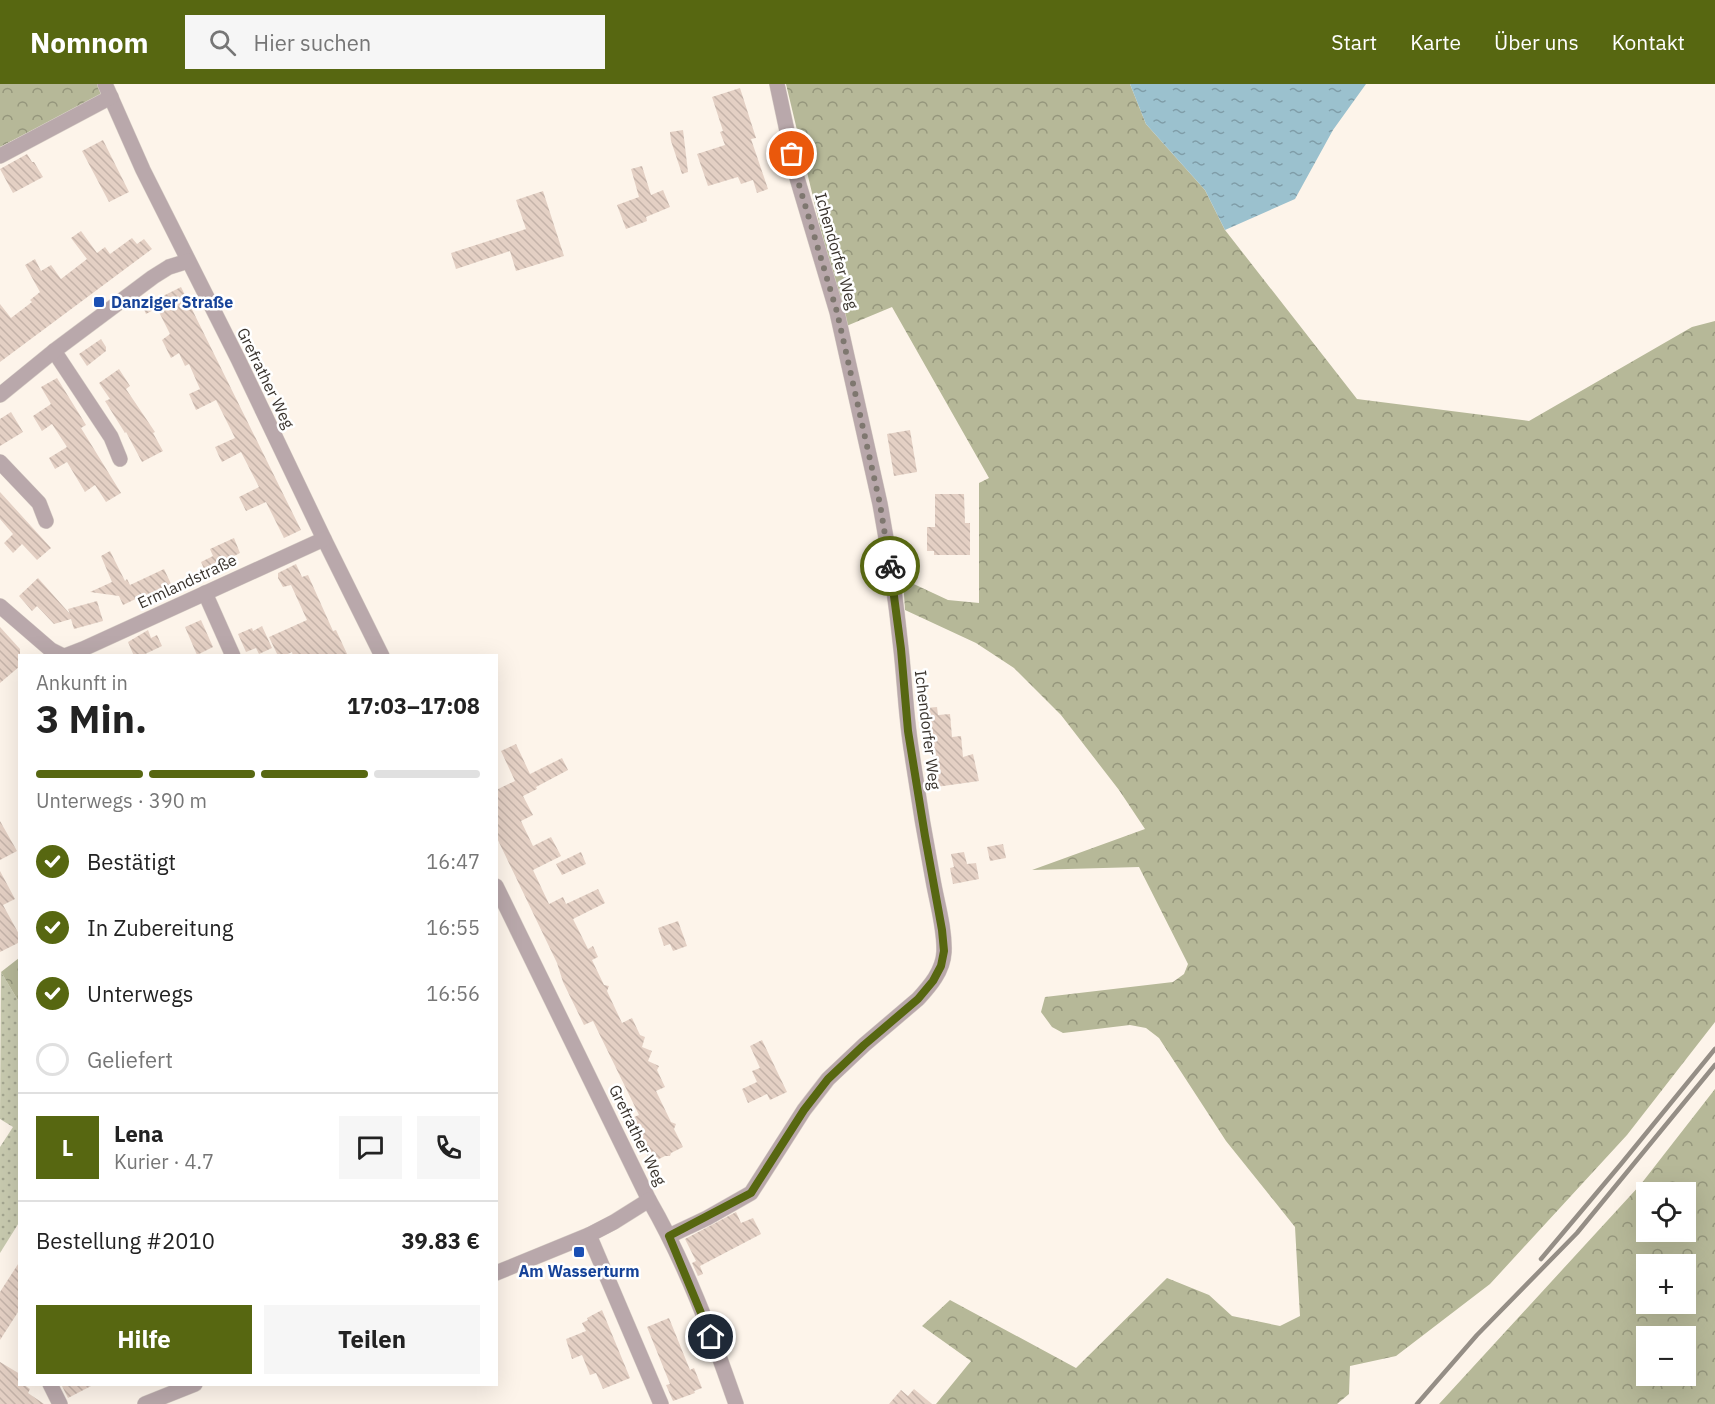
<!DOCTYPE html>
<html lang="de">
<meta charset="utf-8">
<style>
body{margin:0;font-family:"IBM Plex Sans",sans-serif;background:#f6f6f6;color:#222;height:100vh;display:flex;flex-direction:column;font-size:22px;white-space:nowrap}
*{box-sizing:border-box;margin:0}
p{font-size:20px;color:#767676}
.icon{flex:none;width:33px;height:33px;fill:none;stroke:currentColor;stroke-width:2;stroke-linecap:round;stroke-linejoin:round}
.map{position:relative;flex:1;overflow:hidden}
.details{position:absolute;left:18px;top:570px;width:480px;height:732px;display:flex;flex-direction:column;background:#fff;border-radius:0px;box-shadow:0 6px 24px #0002}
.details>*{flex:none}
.buttons{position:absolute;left:1636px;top:1098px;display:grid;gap:12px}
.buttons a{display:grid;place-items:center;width:60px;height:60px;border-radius:0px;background:#fff;box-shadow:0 6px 24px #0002;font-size:30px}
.pin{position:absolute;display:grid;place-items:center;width:51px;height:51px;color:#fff;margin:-26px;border:3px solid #fff;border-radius:50%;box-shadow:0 2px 6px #0007}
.courier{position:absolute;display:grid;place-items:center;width:60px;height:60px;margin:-30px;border:4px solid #576711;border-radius:50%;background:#fff;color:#222;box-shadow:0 2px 8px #0007}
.head em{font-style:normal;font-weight:700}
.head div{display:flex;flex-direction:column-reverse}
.head{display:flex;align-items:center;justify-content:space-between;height:102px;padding:0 18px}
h1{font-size:39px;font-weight:700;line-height:45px}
.bar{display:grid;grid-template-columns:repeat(4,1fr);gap:9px 6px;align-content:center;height:72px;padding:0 18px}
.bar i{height:8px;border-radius:4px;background:#e0e0e0}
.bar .active{background:#576711}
.bar p{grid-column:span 4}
.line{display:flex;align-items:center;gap:15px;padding:0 18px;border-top:2px solid #e0e0e0}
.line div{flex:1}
.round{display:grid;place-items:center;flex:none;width:63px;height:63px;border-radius:0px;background:#f6f6f6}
ol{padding:0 18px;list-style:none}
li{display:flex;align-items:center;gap:18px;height:66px}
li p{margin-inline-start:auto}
li .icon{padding:6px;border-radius:50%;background:#576711;color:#fff;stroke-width:4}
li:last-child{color:#767676}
li i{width:33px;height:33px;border:3px solid #e0e0e0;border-radius:50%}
.action{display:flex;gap:12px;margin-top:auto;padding:12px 18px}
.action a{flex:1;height:69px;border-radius:0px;background:#576711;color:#fff;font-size:24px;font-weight:700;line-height:69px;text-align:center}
.action a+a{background:#f6f6f6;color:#222}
header{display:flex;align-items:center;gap:36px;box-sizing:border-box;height:84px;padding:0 30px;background:#576711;color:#fff}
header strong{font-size:28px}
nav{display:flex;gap:33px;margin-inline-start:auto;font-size:21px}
.search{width:420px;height:54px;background:#f6f6f6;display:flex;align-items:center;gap:15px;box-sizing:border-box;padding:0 21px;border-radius:0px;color:#767676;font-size:22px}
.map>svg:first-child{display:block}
.green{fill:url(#green-dots)}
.forest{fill:url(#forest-crowns);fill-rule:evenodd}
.water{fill:url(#water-ripples)}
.building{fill:url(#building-back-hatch)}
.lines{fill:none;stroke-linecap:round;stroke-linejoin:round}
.street-casing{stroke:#dad1c8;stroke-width:16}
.street{stroke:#b9a8ab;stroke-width:15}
.rail{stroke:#958e86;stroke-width:4.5}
.done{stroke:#7e776f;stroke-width:6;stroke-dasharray:0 10.8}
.route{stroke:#576711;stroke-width:8}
.transit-dot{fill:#1a4fb4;stroke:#fff;stroke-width:2}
.labels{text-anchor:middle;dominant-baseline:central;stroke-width:5;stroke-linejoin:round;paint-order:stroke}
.street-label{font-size:16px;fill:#39332d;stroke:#fff}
.transit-label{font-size:16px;font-weight:bold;fill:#164399;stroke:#fff;text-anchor:start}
</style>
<header>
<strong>Nomnom</strong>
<div class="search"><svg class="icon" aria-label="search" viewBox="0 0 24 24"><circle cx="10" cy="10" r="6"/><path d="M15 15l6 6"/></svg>Hier suchen</div>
<nav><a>Start</a><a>Karte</a><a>Über uns</a><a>Kontakt</a></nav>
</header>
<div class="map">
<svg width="1715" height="1320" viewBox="0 0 1715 1320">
<defs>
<pattern id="green-dots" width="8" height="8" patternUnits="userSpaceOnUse" patternTransform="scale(1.5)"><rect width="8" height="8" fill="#c8caaf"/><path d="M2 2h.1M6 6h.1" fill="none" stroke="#a3a58f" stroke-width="1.8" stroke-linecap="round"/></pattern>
<pattern id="forest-crowns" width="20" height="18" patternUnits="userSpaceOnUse" patternTransform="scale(1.5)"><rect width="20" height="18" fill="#b6b898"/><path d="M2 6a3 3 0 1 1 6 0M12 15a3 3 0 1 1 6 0" fill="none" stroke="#95967c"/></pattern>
<pattern id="water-ripples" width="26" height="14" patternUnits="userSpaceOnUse" patternTransform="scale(1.5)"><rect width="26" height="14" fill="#9bc1ce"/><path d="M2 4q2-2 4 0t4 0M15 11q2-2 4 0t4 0" fill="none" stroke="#7f9da8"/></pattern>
<pattern id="building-back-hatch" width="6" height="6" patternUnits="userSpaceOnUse" patternTransform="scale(1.5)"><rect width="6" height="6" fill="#e4d0c4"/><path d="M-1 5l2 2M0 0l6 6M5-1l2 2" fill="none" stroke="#c4b3a9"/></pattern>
</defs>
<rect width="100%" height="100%" fill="#fdf4ea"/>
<!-- green -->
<path class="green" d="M1,888L19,918L20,1137L0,1169V1063L13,1043L0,1035Z"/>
<!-- forest -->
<g class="forest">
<path d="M0,0H98L103,10L0,63Z"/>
<path d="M786,0H1130L1146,40L1205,106L1225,146L1357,315L1529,337L1692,243L1715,237V938L1627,1051L1490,1200L1396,1272L1350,1282L1349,1310L1337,1320H936L971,1277L922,1242L950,1216L1076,1284L1167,1194L1209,1211L1232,1232L1280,1242L1300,1232L1295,1143L1226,1057L1159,954L1146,944L1130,941L1063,949L1052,943L1041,928L1045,913L1173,898L1184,890L1188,880L1139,783L1032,786L1145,745L1119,706L1061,631L1014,584L976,559L905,526L903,495L948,516L979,519V399L989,394L892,223L844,243Z"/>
<path d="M19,874V918L1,888Z"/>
<path d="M1715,1005V1320H1439L1641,1100ZM1647,1108H1686V1148H1647ZM1686,1180V1220H1647V1180ZM1686,1252V1292H1647V1252Z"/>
</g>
<!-- water -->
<path class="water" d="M1130,0H1366L1333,46L1295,115L1225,146L1205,106L1146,40Z"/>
<!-- building -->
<g class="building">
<path d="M740,4L756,54L751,55L768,105L757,109L753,96L741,100L738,93L708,102L697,70L725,61L720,48L723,47L712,13Z"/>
<path d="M683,46L688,88L682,90L671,57L670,48Z"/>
<path d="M103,56L129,108L109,118L82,67Z"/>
<path d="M27,70L32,78H34L43,93L13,109L0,85Z"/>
<path d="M642,82L651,111L663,106L670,123L646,133L647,137L626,145L617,121L639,113L631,85Z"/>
<path d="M543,107L564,172L516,187L510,167L456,185L451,169L526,145L516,116Z"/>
<path d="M81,147L97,169L105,163L110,170L132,154L137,160L144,155L152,165L0,278V220L11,234L32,218L30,216L40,208L25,181L35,175L41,187L51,181L61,195L87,175L71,154Z"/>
<path d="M181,203L301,446L284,454L266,418L246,427L239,413L259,403L241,368L222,378L218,370L215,363L235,354L216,316L196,326L189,310L200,305L189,280L185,282L179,269L171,274L162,256L170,250L157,224L146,230L141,219L153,213L155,216Z"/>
<path d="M101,255L106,263V267L87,282L79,270Z"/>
<path d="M119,285L130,302L126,305L155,348L153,349L163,367L142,378L126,348L125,349L105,317L110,315L99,299Z"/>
<path d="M57,294L86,341L81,344L121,409L106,418L95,401L85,408L67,378L55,385L49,374L67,363L52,340L42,347L33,332L51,320L41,303Z"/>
<path d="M11,328L23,348L0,362V335Z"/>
<path d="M910,346L917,388L894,392L887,350Z"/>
<path d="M0,408L51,464L37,476L22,460L13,469L4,459L13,450L0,435Z"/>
<path d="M935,410H964L965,439H970V471H934V467H927V443H935Z"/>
<path d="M234,454L240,469L234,472L235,476L206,489L201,478L213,472L210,465Z"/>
<path d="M110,467L125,497L127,495L130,501L164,485L173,504L147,516L144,511L123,521L119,512L90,508L112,498L101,472Z"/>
<path d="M296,480L302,493L308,491L333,547L336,546L348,572H293L292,568L284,572H278L269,553L307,536L291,501L283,503L278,494V489Z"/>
<path d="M38,494L70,530L68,525L97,517L103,537L74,545L71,535L54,540L37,522L32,527L19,512Z"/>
<path d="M201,536L213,563L197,571L185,543Z"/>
<path d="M262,542L272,564L259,570L256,564L246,568L238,550L252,544L253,547Z"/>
<path d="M0,543L20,565V582L0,599Z"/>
<path d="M148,546L151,554L157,551L162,562L141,572H134L128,558Z"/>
<path d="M937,623L938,631L950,630L952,653L961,652L963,673L973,670L979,697L936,703L926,624Z"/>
<path d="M516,660L530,690L562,674L568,686L536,703L537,705L523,712L533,731L521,737L533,762L551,753L561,772L533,786L549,820L563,813L566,820L598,805L605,819L573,835L588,865L593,862L598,873L592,876L604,901L609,902L607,907L622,939L632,934L640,951L645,953L642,963L652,967L648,977L659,982L657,986L665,1003L656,1007L671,1038L676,1040L674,1045L683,1063L671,1069L670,1072H665L651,1079L629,1035L639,1031L593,937L584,941L563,898L557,879L496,752V706L515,697L501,667Z"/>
<path d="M0,737L17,767L0,776Z"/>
<path d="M1003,760L1006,774L990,777L987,763Z"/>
<path d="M581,768L586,780L562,791L556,780Z"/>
<path d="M964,768L967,780L976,779L979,795L953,800L950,784L954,783L951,770Z"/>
<path d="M0,787L15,815L3,821L20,852V858L0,868Z"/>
<path d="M678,837L687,862L673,867L670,860L664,862L658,844Z"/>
<path d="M762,956L787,1008L770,1016L767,1010L748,1019L742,1005L757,998L752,987L760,984L750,962Z"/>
<path d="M736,1128L741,1139L753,1134L761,1150L700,1182L703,1190L698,1192L692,1179L696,1177L685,1155Z"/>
<path d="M20,1177V1225L0,1256V1208Z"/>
<path d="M602,1226L630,1294L603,1305L596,1289L590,1291L582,1271L572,1275L566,1255L586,1247L582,1239L588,1236L587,1234Z"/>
<path d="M669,1234L690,1286L694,1284L702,1304L694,1307L695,1309L673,1317L666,1301L670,1300L647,1243Z"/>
<path d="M0,1278L20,1290V1300H23L30,1305L28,1309L44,1320H0Z"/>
<path d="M61,1300H95L68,1314Z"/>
<path d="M914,1305L932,1320H889L901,1306L908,1312Z"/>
</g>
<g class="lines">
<!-- street casing -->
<g class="street-casing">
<g id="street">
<path d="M105,0L143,86L238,275L324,455L382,572"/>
<path d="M0,72L111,13"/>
<path d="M54,267L111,353L120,375"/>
<path d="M0,311L54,267L153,193L169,183L188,177"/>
<path d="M0,378L39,419L46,437"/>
<path d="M205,509L233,572"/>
<path d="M0,522L51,566L63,572"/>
<path d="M65,572L83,565L324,455"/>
<path d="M496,802L649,1116C686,1180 712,1251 736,1320"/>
<path d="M589,1151L661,1320"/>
<path d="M669,1152L707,1134L751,1109L804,1026L828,995L864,961L918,915C930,902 943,887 944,868C945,845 937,819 933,796C925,754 918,712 912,670C906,635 905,600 901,565C896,516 889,468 880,420L837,228L797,94L777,0"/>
<path d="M496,1189L589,1151L614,1138L649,1116"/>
<path d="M50,1300L60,1320"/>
<path d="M145,1320L195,1300"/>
</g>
</g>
<!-- street -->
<use href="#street" class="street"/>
<!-- rail -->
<g class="rail">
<path d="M1541,1175L1621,1080L1715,965"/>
<path d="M1417,1320L1477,1251L1577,1149L1715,981"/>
</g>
</g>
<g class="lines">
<!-- done -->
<path class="done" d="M792,70L797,94L837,228L880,420L890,482"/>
<!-- route -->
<path class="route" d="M711,1253L669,1152L751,1109L804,1026L828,995L864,961L918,915L933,897L941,882L944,867L942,846L925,752L908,647L901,565L890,482"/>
</g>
<!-- markers -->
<g class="transit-dot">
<rect x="93" y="212" width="12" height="12" rx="3"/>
<rect x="573" y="1162" width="12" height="12" rx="3"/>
</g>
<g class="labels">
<!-- street labels -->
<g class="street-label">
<text transform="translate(837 167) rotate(74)">Ichendorfer Weg</text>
<text transform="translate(266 294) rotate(64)">Grefrather Weg</text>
<text transform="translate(187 497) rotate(-25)">Ermlandstraße</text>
<text transform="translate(928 646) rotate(83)">Ichendorfer Weg</text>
<text transform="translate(638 1051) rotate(64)">Grefrather Weg</text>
</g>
<!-- transit labels -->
<g class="transit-label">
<text x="111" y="218">Danziger Straße</text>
<text x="579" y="1187" text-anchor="middle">Am Wasserturm</text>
</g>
</g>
</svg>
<div class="buttons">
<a><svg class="icon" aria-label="locate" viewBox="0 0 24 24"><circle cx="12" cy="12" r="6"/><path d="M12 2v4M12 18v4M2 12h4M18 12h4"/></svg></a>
<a>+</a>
<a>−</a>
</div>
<div class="pin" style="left:792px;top:70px;background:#ea580c"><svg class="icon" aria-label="bag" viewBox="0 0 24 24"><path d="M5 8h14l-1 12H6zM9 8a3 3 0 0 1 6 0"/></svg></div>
<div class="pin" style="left:711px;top:1253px;background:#1f2937"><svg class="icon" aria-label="home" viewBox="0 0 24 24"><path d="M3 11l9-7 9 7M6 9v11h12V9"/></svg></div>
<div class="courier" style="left:890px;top:482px"><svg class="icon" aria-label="bike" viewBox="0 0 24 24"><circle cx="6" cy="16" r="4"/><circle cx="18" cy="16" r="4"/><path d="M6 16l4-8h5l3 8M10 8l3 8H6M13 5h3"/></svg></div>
<section class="details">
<div class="head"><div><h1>3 Min.</h1><p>Ankunft in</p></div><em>17:03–17:08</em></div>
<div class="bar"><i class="active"></i><i class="active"></i><i class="active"></i><i></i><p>Unterwegs · 390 m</p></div>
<ol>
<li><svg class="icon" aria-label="check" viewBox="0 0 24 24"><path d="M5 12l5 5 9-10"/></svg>Bestätigt<p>16:47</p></li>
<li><svg class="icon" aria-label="check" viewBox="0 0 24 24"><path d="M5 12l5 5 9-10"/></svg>In Zubereitung<p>16:55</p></li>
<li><svg class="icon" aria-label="check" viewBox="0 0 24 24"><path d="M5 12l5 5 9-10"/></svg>Unterwegs<p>16:56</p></li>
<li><i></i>Geliefert</li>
</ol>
<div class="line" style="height:108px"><b class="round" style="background:#576711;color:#fff">L</b><div><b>Lena</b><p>Kurier · 4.7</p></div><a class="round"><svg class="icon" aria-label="chat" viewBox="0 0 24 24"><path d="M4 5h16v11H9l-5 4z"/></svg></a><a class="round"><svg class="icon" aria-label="phone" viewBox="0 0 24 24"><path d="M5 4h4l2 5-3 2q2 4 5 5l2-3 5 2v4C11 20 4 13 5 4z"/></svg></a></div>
<div class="line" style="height:78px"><div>Bestellung #2010</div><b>39.83 €</b></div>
<div class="action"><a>Hilfe</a><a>Teilen</a></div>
</section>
</div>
